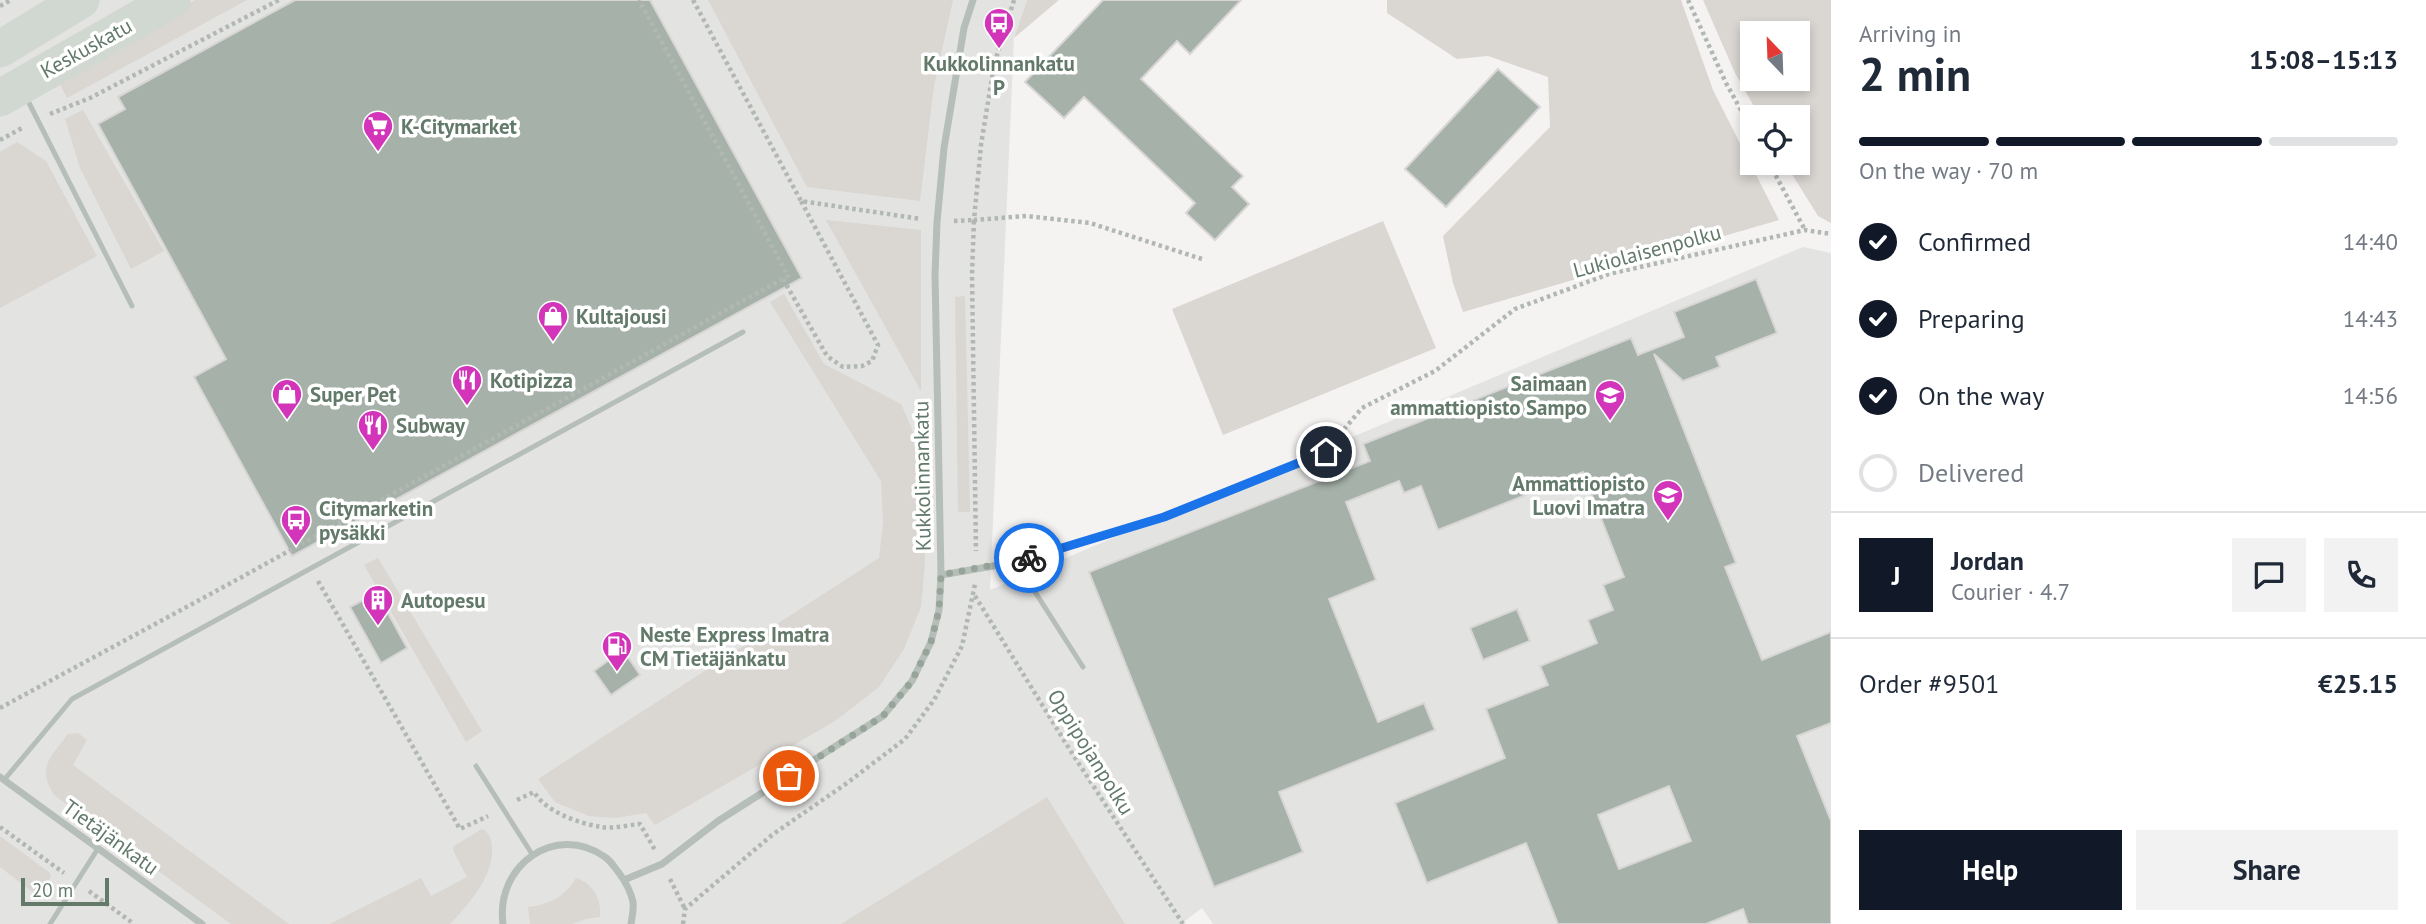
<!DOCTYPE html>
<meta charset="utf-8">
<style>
body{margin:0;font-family:"PT Sans",sans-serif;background:#f2f2f3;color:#1f2937;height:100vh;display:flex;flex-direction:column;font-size:26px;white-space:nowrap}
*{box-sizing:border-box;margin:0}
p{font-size:23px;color:#747a83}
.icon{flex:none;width:38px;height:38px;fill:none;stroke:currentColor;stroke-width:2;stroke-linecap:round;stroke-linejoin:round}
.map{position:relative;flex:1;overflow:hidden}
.panel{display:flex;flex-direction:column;background:#fff;width:595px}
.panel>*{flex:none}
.needle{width:46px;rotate:337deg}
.controls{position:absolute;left:1740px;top:21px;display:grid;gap:14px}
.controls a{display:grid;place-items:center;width:70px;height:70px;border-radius:0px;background:#fff;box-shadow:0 4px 10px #0003;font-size:35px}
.scale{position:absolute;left:21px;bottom:18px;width:88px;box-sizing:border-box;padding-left:7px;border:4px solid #637a6b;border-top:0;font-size:19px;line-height:24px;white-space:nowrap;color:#637a6b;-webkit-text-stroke:5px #fff;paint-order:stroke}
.pin{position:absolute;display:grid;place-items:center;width:60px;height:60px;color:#fff;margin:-30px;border:4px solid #fff;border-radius:50%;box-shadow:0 2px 7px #0007}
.courier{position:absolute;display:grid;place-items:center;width:70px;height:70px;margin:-35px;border:5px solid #1a73e8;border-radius:50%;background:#fff;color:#222;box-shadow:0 2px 9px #0007}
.headline em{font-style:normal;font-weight:800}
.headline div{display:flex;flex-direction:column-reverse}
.headline{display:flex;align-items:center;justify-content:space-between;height:119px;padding:0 28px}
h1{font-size:46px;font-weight:800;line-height:52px}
.bar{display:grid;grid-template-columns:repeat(4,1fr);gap:10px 7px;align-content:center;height:84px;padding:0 28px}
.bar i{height:9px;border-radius:5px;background:#e0e1e3}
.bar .on{background:#111827}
.bar p{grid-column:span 4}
.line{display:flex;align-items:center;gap:18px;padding:0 28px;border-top:2px solid #e0e1e3}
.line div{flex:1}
.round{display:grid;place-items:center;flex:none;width:74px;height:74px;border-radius:0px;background:#f2f2f3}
ol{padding:0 28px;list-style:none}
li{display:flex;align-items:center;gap:21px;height:77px}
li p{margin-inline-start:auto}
li .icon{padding:7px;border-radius:50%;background:#111827;color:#fff;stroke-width:4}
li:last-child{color:#747a83}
li i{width:38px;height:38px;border:4px solid #e0e1e3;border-radius:50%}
.cta{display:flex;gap:14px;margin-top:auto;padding:14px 28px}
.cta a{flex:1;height:80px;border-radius:0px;background:#111827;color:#fff;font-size:28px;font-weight:800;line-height:80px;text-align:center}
.cta a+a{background:#f2f2f3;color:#1f2937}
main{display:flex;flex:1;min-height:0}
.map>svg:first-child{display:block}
.built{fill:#e3e3e2}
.green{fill:#dad6d2;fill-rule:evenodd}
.building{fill:#a5b1a9;stroke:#d7d5d5;stroke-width:2;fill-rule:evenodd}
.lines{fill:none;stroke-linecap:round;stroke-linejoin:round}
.path{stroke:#b1b8b3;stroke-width:4.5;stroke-dasharray:3.5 3.5;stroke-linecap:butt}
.lane{stroke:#b6beb9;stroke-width:5}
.street{stroke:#b6beb9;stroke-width:7}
.secondary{stroke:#d1d8d2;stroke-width:37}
.done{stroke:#96a49a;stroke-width:7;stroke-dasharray:0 12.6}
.route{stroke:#1a73e8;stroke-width:9}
.labels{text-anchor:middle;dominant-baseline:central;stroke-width:7;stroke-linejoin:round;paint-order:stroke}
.street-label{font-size:21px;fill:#637a6b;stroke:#fff}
.poi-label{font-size:21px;font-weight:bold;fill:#637a6b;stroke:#fff;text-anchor:start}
</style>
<main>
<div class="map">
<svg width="1831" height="924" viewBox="0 0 1831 924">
<rect width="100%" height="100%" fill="#f5f2f2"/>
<!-- built -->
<path class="built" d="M0,0H1027L1014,38L990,590L1803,247L1831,253V924H1213L1202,908L1181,924H0Z"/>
<!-- green -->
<g class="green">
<path d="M195,0H247L67,98L57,78Z"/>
<path d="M708,0H953L934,86L920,201L807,187Z"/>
<path d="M1027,0H1059L1014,38Z"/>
<path d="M1387,0H1681L1713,90L1779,220L1463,312L1453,283L1443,236L1550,127L1548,77L1488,56L1457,59L1387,13Z"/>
<path d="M1703,0H1831V223L1818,216L1785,163H1797V117H1760L1735,73ZM1752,33H1797V79H1752Z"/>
<path d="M83,110L164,251L131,269L80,168L65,119Z"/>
<path d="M17,142L46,161L97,256L0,308V152Z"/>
<path d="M826,220L921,230V391Z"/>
<path d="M1383,221L1436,348L1223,435L1172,309Z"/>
<path d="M784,294L824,364L901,404L909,422L922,455L925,563L921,607L904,649L879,687L835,721L655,825L646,813L616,818L589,816L555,802L538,779L879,558L883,522L881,481L770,302Z"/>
<path d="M965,296L970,512H958L955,297Z"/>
<path d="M378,558L482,731L466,742L364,565Z"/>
<path d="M78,733L87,740L73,765L289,924H231L54,795C36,767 51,757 68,734Z"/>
<path d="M1047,797L1125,924H841Z"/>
<path d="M482,829C490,833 491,839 492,847C494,876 469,904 450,924H330L421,878L431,896L467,877L453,850L454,846Z"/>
<path d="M0,836L50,873L51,877C46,884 41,891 31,891L0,867Z"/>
<path d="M576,878C593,883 602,900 600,917L586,919L572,924H530L528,907C550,904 564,898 576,878Z"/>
</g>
<!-- building -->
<g class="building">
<path d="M295,0H650L802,278L292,556L194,377L226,359L98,124L125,109L118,97Z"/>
<path d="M1103,0H1241L1190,54L1177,41L1141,79L1243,176L1232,187L1249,204L1215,240L1186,213L1195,203L1084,97L1064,118L1025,82Z"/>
<path d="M1498,69L1540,107L1446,207L1405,169Z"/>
<path d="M1756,279L1777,333L1716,357L1720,367L1683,381L1654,354L1736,563L1725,567L1762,660L1831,632V723L1797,736L1831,821V924H1748L1743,909L1706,924H1558L1526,843L1427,883L1395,803L1505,758L1486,709L1548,685L1540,666L1597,643L1588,620L1613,610L1603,585L1624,577L1583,472L1438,530L1421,486L1404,493L1399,481L1346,502L1376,580L1329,599L1378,722L1424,703L1435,730L1279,792L1303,852L1214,887L1089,572L1370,461L1363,444L1631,338L1638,355L1684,337L1674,312ZM1669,786L1691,841L1619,869L1598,815Z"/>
<path d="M377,593L407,648L381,663L350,607Z"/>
<path d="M1517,609L1530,641L1483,660L1470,628Z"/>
<path d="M623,650L640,675L611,695L594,671Z"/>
</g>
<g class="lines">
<!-- path -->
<g class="path">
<path d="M693,0L801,201L921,219"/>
<path d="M1014,0L994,65L981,145L974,220L1026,216L1090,223L1205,260"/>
<path d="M1688,0L1726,83L1752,130"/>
<path d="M0,6L11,0"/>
<path d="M50,114L90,98L279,0"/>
<path d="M0,140L24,127"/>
<path d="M1769,163L1805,230"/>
<path d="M954,221L974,220L972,274L976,551"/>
<path d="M783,279L827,356L843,367L862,366L872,361L878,345L801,201"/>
<path d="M1335,440L1362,408L1435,371L1515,309L1609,274L1805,230L1831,234"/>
<path d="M318,581L460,829L488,816"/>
<path d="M975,596L1070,750L1183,924"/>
<path d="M0,708L229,584L788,276L639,0"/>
<path d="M517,800L534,792C546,812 578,823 601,827C613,829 628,825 640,824L655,850"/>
<path d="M0,827L64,873"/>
<path d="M670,879L685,909"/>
<path d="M89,891L134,924"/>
<path d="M683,924L685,909L772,835L847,783L905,739L934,700L962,646L975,584"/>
</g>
<!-- lane -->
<g class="lane">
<path d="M26,97L132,306"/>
<path d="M1016,562L1083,667"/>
<path d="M476,766L532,854"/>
<path d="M4,780L72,699L743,332"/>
<path d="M50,924L97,850"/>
</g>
<!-- street -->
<g class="street">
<path d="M941,575L1016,562L1165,517L1326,452"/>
<path d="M0,777L202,924"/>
<path d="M624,880L662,864L718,821L883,716L912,681L931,642L939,610L941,575L935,275L937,222L944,148L964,28L973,0"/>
<path d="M503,924C495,866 555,822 605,857C611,861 615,868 619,873C625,881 631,893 633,902C634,909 632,917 631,924"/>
</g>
<!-- secondary -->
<g class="secondary">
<path d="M0,49L81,0"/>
<path d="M0,98L172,0"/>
</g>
</g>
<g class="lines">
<!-- done -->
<path class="done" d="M789,776L883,716L912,681L931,642L939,610L941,575L1029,558"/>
<!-- route -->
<path class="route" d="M1029,558L1164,517L1326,452"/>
</g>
<!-- icons -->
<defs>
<g id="bus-pin" transform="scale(1.575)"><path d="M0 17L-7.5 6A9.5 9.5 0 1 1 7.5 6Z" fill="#d235b9" stroke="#fff"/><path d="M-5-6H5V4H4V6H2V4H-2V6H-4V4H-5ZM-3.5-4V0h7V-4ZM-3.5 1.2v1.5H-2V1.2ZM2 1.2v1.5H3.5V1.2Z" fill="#fff"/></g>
<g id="supermarket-pin" transform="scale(1.575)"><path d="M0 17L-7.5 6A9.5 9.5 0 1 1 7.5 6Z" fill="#d235b9" stroke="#fff"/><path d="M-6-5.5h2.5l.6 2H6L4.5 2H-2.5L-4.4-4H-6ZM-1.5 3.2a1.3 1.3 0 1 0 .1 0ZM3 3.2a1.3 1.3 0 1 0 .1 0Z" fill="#fff"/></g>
<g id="shop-pin" transform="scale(1.575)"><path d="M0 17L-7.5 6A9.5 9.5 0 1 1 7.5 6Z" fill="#d235b9" stroke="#fff"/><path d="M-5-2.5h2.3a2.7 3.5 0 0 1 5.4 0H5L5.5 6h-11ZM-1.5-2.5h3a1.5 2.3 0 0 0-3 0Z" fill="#fff"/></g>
<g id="restaurant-pin" transform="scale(1.575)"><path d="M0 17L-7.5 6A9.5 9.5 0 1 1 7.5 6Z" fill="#d235b9" stroke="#fff"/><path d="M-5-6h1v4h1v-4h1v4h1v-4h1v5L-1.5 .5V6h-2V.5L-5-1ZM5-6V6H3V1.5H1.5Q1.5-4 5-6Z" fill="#fff"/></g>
<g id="school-pin" transform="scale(1.575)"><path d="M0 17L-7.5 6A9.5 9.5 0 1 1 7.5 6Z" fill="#d235b9" stroke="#fff"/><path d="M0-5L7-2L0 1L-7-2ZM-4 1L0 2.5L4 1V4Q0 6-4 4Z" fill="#fff"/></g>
<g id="building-pin" transform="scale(1.575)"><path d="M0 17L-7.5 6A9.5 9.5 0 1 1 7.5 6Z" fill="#d235b9" stroke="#fff"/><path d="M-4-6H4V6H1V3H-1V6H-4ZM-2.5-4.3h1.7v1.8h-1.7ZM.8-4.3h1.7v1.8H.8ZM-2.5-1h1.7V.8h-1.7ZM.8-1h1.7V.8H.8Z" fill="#fff"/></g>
<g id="fuel-pin" transform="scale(1.575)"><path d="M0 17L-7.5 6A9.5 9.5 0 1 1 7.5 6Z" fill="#d235b9" stroke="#fff"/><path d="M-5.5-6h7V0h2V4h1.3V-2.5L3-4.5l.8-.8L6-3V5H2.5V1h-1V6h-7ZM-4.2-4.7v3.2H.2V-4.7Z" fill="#fff"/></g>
</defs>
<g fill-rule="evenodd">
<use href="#bus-pin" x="999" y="23"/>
<use href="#supermarket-pin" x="378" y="126"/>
<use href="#shop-pin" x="553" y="316"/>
<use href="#restaurant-pin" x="467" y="380"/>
<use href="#shop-pin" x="287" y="394"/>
<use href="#school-pin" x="1610" y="395"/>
<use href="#restaurant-pin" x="373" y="425"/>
<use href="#school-pin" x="1668" y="495"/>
<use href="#bus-pin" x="296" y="520"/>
<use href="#building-pin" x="378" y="600"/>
<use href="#fuel-pin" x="617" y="646"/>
</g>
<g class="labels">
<!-- street labels -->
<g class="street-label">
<text transform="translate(86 48) rotate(-29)">Keskuskatu</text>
<text transform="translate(1647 251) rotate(-15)">Lukiolaisenpolku</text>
<text transform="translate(922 476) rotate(-91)">Kukkolinnankatu</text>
<text transform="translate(1091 752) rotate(58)">Oppipojanpolku</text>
<text transform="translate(111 837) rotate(36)">Tietäjänkatu</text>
</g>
<!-- poi labels -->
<g class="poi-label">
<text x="999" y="63" text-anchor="middle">Kukkolinnankatu<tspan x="999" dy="24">P</tspan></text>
<text x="401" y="126">K-Citymarket</text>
<text x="576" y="316">Kultajousi</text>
<text x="490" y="380">Kotipizza</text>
<text x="1587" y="383" text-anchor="end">Saimaan<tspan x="1587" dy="24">ammattiopisto Sampo</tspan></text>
<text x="310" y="394">Super Pet</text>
<text x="396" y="425">Subway</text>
<text x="1645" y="483" text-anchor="end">Ammattiopisto<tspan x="1645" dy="24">Luovi Imatra</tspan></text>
<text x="319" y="508">Citymarketin<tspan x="319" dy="24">pysäkki</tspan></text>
<text x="401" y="600">Autopesu</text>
<text x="640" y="634">Neste Express Imatra<tspan x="640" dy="24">CM Tietäjänkatu</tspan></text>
</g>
</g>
</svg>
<div class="controls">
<a><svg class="needle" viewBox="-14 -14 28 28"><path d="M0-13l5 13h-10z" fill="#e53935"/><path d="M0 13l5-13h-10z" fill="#747a83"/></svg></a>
<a><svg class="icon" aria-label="locate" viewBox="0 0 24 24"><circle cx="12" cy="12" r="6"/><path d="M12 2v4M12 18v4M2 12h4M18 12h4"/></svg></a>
</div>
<div class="scale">20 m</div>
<div class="pin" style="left:789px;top:776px;background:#ea580c"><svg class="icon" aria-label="bag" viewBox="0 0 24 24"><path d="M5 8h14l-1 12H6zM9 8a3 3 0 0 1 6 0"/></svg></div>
<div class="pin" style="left:1326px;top:452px;background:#1f2937"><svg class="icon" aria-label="home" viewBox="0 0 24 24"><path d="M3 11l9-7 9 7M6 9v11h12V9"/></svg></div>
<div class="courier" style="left:1029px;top:558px"><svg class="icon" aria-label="bike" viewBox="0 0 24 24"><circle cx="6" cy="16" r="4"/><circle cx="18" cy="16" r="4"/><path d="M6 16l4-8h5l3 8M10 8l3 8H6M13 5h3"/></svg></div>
</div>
<section class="panel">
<div class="headline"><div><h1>2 min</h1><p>Arriving in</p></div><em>15:08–15:13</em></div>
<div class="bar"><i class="on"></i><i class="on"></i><i class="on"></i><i></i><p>On the way · 70 m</p></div>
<ol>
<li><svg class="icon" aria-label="check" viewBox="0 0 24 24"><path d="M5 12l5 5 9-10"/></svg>Confirmed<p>14:40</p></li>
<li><svg class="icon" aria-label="check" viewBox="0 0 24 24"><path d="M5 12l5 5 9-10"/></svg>Preparing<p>14:43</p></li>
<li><svg class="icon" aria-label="check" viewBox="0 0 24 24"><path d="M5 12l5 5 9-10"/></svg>On the way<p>14:56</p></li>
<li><i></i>Delivered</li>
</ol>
<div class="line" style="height:126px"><b class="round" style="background:#111827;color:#fff">J</b><div><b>Jordan</b><p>Courier · 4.7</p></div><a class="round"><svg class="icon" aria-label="chat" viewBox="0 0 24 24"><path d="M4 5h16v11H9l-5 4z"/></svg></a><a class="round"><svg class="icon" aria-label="phone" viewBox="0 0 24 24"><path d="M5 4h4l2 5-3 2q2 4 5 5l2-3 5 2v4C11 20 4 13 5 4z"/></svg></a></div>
<div class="line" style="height:91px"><div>Order #9501</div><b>€25.15</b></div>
<div class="cta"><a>Help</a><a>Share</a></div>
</section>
</main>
